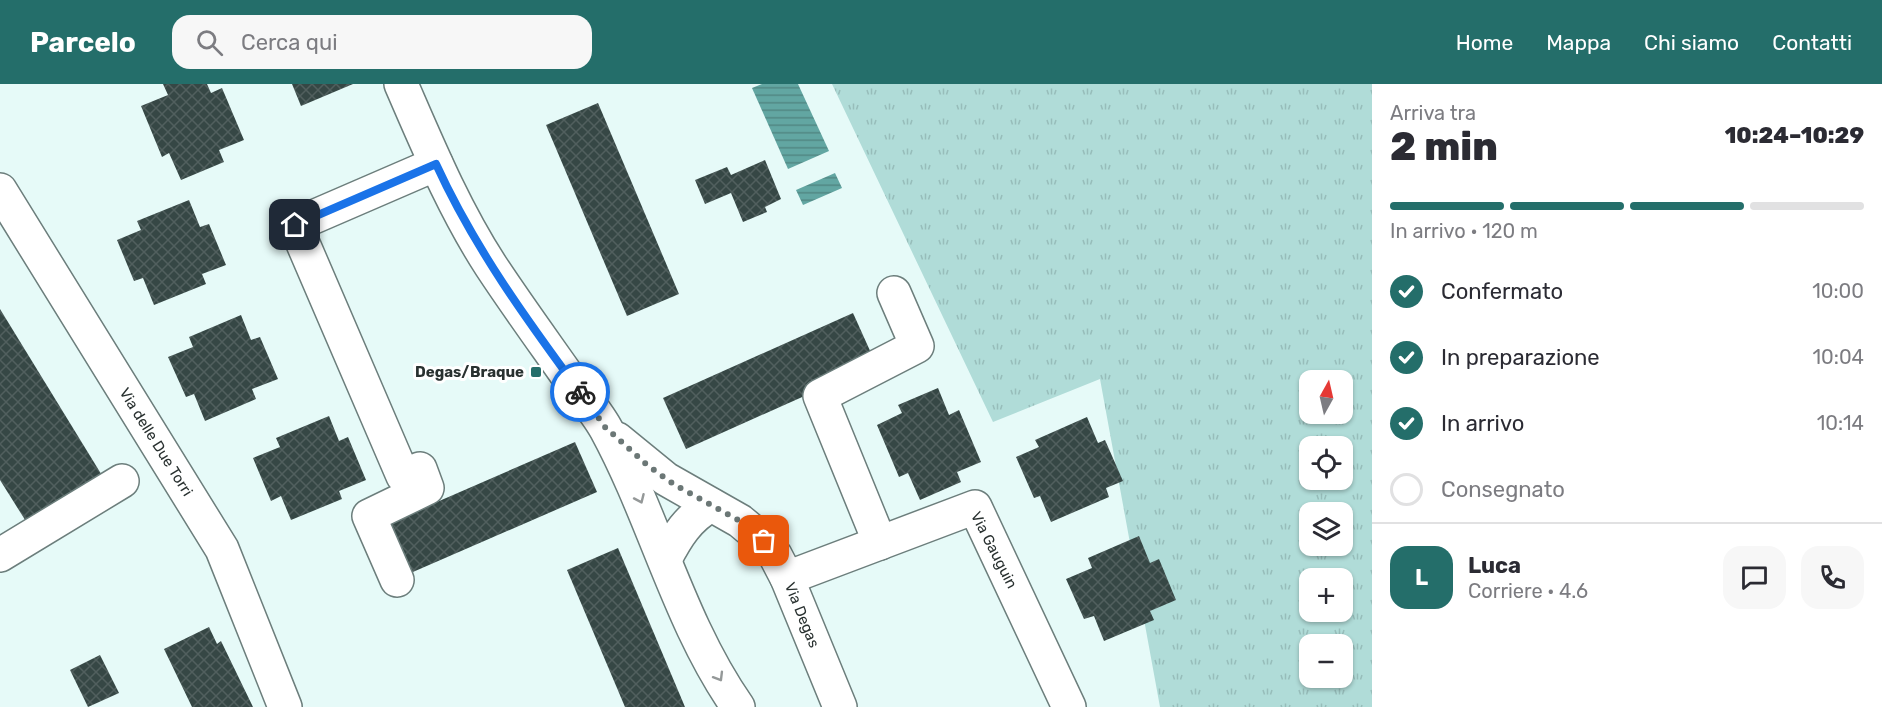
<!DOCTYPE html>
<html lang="it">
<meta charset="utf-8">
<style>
body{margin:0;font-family:Rubik,sans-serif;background:#f7f7f7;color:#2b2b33;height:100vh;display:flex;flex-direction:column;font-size:22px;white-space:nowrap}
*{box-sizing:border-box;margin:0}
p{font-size:20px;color:#7c7c81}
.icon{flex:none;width:33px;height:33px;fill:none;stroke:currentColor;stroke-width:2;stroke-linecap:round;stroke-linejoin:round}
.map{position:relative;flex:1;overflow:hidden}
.drawer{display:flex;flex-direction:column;background:#fff;width:510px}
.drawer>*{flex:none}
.needle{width:39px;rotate:8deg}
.tools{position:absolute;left:1299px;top:286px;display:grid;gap:12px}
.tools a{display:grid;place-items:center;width:54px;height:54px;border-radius:12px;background:#fff;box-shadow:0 2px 4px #0004;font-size:30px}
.pin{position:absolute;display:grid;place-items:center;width:51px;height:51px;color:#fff;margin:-26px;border-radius:12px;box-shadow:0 3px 9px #0006}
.courier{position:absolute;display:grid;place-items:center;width:60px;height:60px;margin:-30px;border:4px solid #1a73e8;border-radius:50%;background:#fff;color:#222;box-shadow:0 2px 8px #0007}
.head em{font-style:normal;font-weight:800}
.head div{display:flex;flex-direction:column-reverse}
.head{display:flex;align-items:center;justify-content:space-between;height:102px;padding:0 18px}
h1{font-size:39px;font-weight:800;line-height:45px}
.bar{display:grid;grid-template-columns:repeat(4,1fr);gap:9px 6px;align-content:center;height:72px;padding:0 18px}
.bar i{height:8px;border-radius:4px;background:#e1e1e2}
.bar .selected{background:#246e6a}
.bar p{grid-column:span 4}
.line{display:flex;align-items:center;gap:15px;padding:0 18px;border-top:2px solid #e1e1e2}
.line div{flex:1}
.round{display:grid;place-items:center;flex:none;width:63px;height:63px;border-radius:18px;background:#f7f7f7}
ol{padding:0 18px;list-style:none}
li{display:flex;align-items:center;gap:18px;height:66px}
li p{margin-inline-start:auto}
li .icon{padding:6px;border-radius:50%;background:#246e6a;color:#fff;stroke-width:4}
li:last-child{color:#7c7c81}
li i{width:33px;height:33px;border:3px solid #e1e1e2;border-radius:50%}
header{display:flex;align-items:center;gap:36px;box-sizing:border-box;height:84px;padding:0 30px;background:#246e6a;color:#fff}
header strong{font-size:28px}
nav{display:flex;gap:33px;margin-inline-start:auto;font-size:21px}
.search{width:420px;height:54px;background:#f7f7f7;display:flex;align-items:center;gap:15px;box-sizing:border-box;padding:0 21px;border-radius:18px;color:#7c7c81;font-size:22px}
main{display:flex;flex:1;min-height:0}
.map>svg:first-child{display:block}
.grass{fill:url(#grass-tufts);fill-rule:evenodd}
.water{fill:url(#water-rules)}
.building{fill:url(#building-cross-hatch)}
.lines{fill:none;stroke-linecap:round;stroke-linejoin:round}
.minor-casing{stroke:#6c7e7c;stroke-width:36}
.minor{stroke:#fff;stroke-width:33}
.oneway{stroke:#949898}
.done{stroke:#6b7776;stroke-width:6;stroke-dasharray:0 10.8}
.route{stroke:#1a73e8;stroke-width:8}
.poi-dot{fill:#246e6a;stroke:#fff;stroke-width:2}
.labels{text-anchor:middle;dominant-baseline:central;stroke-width:6;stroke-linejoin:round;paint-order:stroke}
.poi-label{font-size:15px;font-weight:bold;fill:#293130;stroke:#fff;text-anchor:end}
.street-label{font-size:15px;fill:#293130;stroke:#fff}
</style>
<header>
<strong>Parcelo</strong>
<div class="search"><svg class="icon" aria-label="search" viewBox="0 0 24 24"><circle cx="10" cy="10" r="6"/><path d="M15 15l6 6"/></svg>Cerca qui</div>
<nav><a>Home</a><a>Mappa</a><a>Chi siamo</a><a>Contatti</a></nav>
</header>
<main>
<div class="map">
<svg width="1372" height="623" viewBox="0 0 1372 623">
<defs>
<pattern id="grass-tufts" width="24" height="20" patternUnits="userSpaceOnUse" patternTransform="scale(1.5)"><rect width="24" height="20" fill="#b0dcd8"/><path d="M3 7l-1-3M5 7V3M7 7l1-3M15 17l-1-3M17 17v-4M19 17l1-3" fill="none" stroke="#97bdba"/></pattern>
<pattern id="water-rules" width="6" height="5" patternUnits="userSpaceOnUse" patternTransform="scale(1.5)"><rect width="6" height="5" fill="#62a6a2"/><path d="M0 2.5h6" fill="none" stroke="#518884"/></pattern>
<pattern id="building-cross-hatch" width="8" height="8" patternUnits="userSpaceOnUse" patternTransform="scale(1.5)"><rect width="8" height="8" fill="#364745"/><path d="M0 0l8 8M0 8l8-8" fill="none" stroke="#515f5e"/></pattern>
</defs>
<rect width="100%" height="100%" fill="#e6faf8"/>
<!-- grass -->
<path class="grass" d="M832,0H1372V623H1160L1100,295L993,338ZM1310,297H1342V330H1310ZM1310,363H1342V396H1310ZM1310,429H1342V462H1310ZM1310,495H1342V528H1310ZM1310,561H1342V594H1310Z"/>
<!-- water -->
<g class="water">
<path d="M762,0H798L829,67L788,85L752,4Z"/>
<path d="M835,89L842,104L803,121L796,106Z"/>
</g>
<!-- building -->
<g class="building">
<path d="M163,0H207L211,9L222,4L244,56L219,66L224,78L181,96L169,69L162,73L141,22L168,11Z"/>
<path d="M292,0H353L301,22Z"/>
<path d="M598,19L679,210L627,232L546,41Z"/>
<path d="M765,76L781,115L765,123L767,128L743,138L731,109L705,120L695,96L727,83L731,91Z"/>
<path d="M189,116L200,143L209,140L226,181L202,190L206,200L154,221L143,194L134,197L117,156L141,146L137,137Z"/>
<path d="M0,225L103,393L27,439L0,396Z"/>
<path d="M853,229L876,280L686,365L663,314Z"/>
<path d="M241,231L251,256L260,253L278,295L252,305L256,315L205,337L194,310L186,313L168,273L193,263L189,253Z"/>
<path d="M938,304L949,331L959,326L981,378L957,388L961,398L920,416L908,389L899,393L877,341L902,329L898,321Z"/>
<path d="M329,332L339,357L348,353L366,396L339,407L342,415L291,436L281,412L271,417L253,374L280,363L276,354Z"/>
<path d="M1087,333L1098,359L1105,356L1123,397L1106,404L1109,413L1051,438L1040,412L1034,414L1016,373L1039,363L1035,356Z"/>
<path d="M575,358L597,408L406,491L384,441Z"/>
<path d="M1139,452L1150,479L1159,475L1176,516L1150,527L1154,536L1104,557L1094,532L1084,535L1066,495L1092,484L1088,474Z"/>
<path d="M618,464L685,623H625L567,486Z"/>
<path d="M209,543L217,560L221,557L253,623H192L164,565Z"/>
<path d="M100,571L119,609L88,623L70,586Z"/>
</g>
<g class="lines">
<!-- minor casing -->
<g class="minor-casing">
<g id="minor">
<path d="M401,0C428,62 454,125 491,182C516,220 543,257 569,294C581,310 596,327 606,345C655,435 679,539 738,623"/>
<path d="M0,106L222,465L285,623"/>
<path d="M617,355L666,395L740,437L764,457L775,471L787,494L840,623"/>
<path d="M880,459L820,312L917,262L894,209"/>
<path d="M0,471L122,397"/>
<path d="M665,475C677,452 688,434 711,421"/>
<path d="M787,494L975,423L1069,623"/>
<path d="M397,496L369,432L427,404L420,385L403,392L295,141L436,80"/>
</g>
</g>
<!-- minor -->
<use href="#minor" class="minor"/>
</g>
<!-- one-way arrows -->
<defs><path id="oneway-chevron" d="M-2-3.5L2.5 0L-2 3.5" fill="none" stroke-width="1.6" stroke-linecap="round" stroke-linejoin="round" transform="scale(1.5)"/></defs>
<g class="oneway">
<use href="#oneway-chevron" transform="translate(640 415) rotate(66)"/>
<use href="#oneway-chevron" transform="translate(719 593) rotate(59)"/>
</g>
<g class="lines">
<!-- done -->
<path class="done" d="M580,308L605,343L647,381L675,401L740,437L764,457"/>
<!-- route -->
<path class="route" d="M295,141L436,80C474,163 526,235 580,308"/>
</g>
<!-- markers -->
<rect class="poi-dot" x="530" y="282" width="12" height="12" rx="3"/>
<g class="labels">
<!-- poi labels -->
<g class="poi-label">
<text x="524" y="288">Degas/Braque</text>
</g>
<!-- street labels -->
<g class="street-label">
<text transform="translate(156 358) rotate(58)">Via delle Due Torri</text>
<text transform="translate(994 466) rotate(63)">Via Gauguin</text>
<text transform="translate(802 531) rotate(68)">Via Degas</text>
</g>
</g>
</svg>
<div class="tools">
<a><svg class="needle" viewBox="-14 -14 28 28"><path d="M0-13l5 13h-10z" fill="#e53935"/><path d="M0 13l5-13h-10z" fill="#7c7c81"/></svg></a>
<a><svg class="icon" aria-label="locate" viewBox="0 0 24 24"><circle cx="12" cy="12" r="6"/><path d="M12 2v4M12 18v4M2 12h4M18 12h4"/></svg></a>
<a><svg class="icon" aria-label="layers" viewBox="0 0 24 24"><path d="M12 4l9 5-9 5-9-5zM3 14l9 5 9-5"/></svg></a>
<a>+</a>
<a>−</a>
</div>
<div class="pin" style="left:764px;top:457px;background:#ea580c"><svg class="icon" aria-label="bag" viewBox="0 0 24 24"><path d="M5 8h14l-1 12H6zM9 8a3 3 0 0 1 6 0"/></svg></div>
<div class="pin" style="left:295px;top:141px;background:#1f2937"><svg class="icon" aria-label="home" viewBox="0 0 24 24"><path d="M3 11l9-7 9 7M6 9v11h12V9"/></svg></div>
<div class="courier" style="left:580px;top:308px"><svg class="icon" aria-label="bike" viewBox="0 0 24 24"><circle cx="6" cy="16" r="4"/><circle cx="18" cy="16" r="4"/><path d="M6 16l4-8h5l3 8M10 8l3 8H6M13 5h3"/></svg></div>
</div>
<section class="drawer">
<div class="head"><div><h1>2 min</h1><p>Arriva tra</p></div><em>10:24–10:29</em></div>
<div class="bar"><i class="selected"></i><i class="selected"></i><i class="selected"></i><i></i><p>In arrivo · 120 m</p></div>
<ol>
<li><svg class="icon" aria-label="check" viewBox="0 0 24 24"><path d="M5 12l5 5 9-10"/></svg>Confermato<p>10:00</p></li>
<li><svg class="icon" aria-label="check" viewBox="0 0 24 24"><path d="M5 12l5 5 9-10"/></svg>In preparazione<p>10:04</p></li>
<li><svg class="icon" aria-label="check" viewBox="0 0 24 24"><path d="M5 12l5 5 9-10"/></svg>In arrivo<p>10:14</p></li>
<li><i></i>Consegnato</li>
</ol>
<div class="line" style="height:108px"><b class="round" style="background:#246e6a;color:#fff">L</b><div><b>Luca</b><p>Corriere · 4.6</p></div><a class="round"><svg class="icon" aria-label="chat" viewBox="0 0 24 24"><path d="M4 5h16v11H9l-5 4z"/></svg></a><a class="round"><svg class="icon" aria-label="phone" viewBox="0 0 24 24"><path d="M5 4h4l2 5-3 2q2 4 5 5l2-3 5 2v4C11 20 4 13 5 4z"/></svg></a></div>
</section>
</main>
